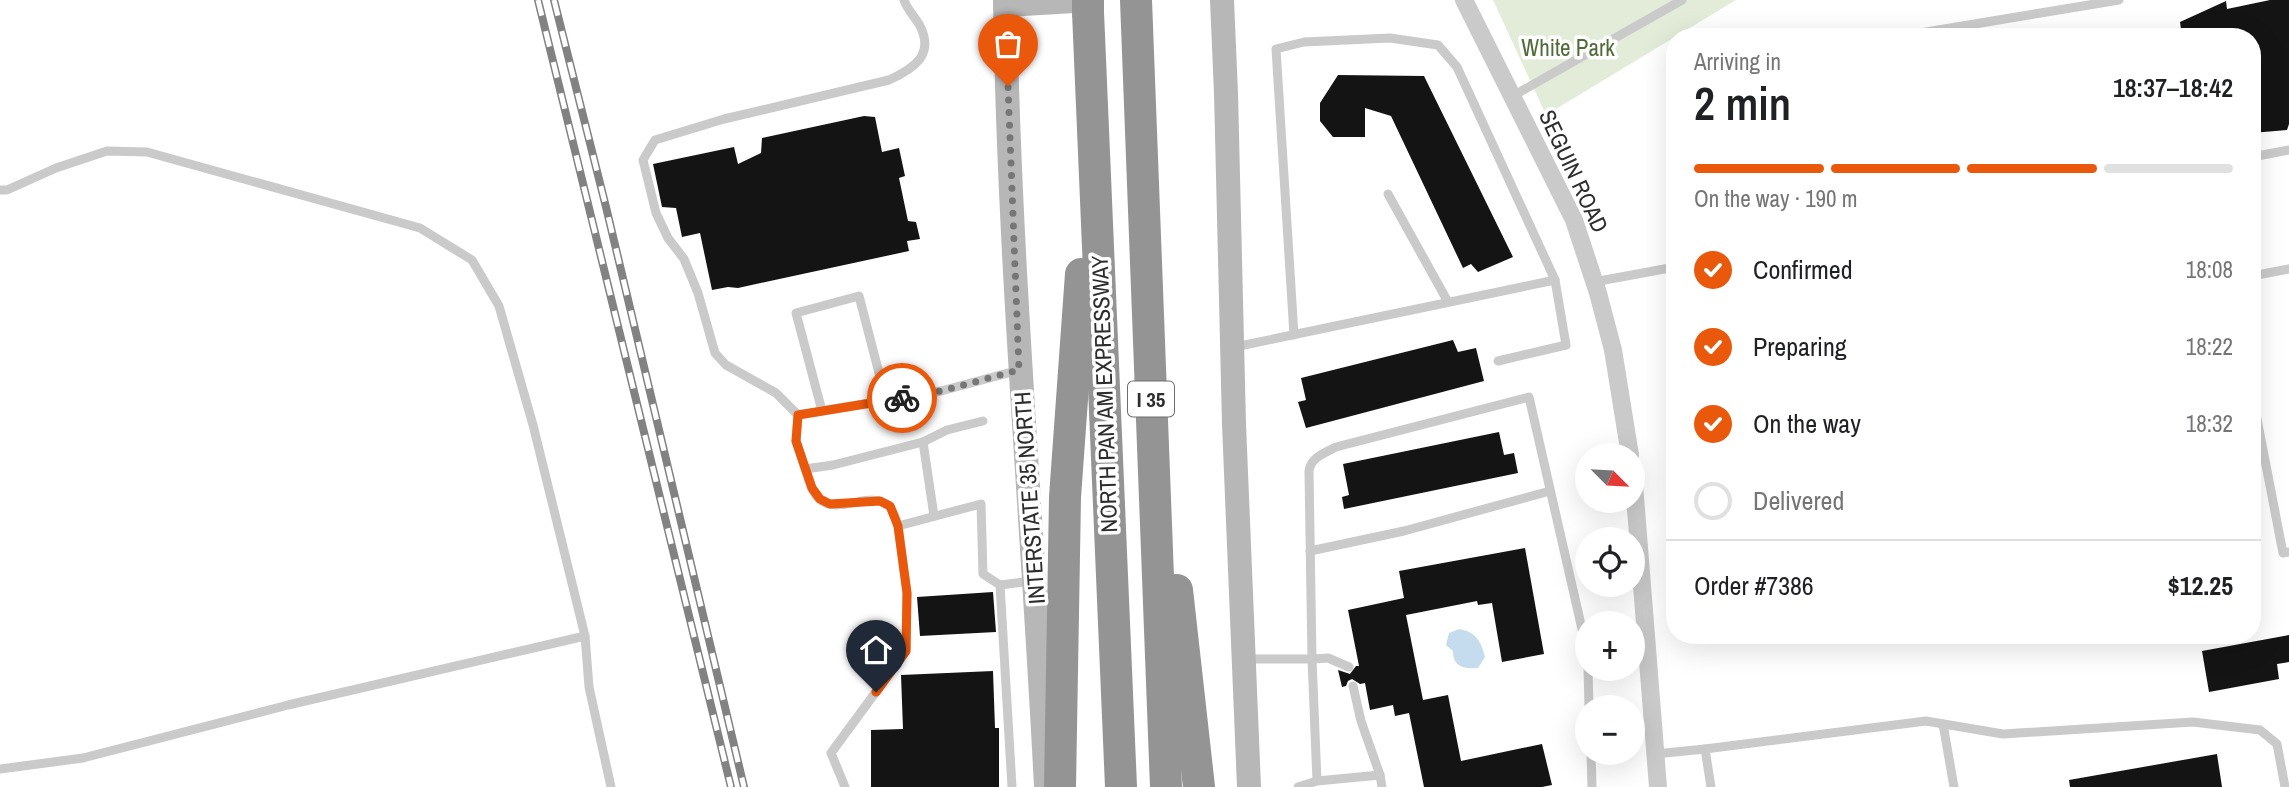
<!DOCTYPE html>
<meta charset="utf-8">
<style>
body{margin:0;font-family:"Archivo Narrow",sans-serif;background:#f6f6f6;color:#202124;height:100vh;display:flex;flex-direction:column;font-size:26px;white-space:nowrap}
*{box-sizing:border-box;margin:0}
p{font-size:23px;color:#757577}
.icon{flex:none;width:38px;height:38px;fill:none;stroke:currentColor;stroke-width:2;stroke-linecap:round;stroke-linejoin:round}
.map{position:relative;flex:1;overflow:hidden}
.sheet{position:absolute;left:1666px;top:28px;width:595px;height:616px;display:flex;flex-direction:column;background:#fff;border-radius:28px;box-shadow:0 7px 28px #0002}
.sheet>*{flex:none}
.needle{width:46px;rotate:114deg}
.tools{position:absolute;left:1575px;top:443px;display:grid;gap:14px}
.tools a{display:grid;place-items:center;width:70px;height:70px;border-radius:50%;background:#fff;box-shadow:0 7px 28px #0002;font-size:35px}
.pin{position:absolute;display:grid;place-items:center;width:60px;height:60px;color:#fff;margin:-72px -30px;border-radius:50% 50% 50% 0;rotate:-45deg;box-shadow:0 0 7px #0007}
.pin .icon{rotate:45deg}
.courier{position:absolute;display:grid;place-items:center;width:70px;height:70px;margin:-35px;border:5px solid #ea580c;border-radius:50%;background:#fff;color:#222;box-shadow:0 2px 9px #0007}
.overview em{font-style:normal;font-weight:600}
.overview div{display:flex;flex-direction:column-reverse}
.overview{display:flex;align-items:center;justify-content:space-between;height:119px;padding:0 28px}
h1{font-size:46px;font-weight:600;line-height:52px}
.bar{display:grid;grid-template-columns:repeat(4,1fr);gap:10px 7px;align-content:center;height:84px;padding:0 28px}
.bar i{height:9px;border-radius:5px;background:#e0e0e0}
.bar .on{background:#ea580c}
.bar p{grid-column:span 4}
.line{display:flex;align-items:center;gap:18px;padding:0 28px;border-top:2px solid #e0e0e0}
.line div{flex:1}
ol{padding:0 28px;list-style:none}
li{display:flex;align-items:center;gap:21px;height:77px}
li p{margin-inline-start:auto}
li .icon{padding:7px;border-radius:50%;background:#ea580c;color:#fff;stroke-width:4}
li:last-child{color:#757577}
li i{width:38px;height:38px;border:4px solid #e0e0e0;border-radius:50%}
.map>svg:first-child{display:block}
.green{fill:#e3ecd9}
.water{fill:#c4dced}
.building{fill:#141414}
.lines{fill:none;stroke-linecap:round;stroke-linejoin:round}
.service{stroke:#cacaca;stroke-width:9}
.minor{stroke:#cacaca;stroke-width:18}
.secondary{stroke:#b7b7b7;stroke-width:24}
.motorway{stroke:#949494;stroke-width:32}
.rail-casing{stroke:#828282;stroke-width:8}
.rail{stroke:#fff;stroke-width:5;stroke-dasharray:16;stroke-linecap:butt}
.motorway-bridge{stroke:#949494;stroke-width:32}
.done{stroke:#767676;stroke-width:7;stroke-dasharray:0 12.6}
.route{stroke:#ea580c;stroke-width:9}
.labels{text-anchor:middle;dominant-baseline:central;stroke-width:7;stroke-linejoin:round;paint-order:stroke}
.shield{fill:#fff;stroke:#6c6c6c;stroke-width:2}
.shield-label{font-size:21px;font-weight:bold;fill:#2d2d2d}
.park-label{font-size:23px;fill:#4f6b38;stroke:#fff}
.street-label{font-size:23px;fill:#2d2d2d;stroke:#fff}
</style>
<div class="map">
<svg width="2289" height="787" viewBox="0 0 2289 787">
<rect width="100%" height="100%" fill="#fff"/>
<!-- green -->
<path class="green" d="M1493,0H1736L1546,115Z"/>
<!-- water -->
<path class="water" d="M1459,629C1476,632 1481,641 1485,657L1478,668C1464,669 1453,667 1453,651L1446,645L1449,633Z"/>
<!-- building -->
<g class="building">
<path d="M2270,0H2289V124L2287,130L2252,133V37H2182L2180,22L2226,1L2227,9Z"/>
<path d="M1338,75L1424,76L1513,257L1478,272L1471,264L1463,268L1391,116L1365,108V137H1333L1320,121V103Z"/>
<path d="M864,116L875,117L882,152L899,148L905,176L899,178L908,221L916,222L920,239L907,241L909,251L738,288L728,287L712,290L700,233L682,237L676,208L662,207L653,164L734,147L738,164L761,153L762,138Z"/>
<path d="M1453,340L1458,352L1476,348L1484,381L1306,428L1298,402L1306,400L1301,378Z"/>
<path d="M1499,432L1504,455L1514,453L1518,473L1344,509L1342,497L1349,495L1343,464Z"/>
<path d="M1525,548L1544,654L1502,662L1492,603L1478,605L1477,601L1406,615L1423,700L1448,695L1461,761L1542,744L1552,785L1542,787H1424L1409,713L1395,716L1393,705L1370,710L1365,683L1360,684L1352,679L1348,681L1346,686L1342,687L1338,670L1350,674L1356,666H1359L1348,610L1404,598L1399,571Z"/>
<path d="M993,592L996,632L920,636L917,597Z"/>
<path d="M2289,635V662L2277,664L2279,679L2209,692L2202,651Z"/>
<path d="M993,671L995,728H999V787H871V730L903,729L901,675Z"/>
<path d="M2217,754L2222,787H2070L2069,780Z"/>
</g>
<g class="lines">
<!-- service -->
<g class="service">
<path d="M904,0C907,9 914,16 919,24C936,55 913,69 889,80L724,119L655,140L643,160L656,213L668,238L684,259L698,293L715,353L726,365L776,393L798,415L941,391L1019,370"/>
<path d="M1896,37L2119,0"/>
<path d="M1511,97L1682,0"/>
<path d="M2252,157L2289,150"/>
<path d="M0,190H7L56,168L107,151L147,152L420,228L472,260L499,306L533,425L585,636L589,687L611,787"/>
<path d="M1388,194L1448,302"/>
<path d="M2252,276L2289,269"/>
<path d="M1594,282L1675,267"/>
<path d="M1294,335L1276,49L1304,42L1390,38L1438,45L1457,67L1555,280L1566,345L1498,361"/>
<path d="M1235,347L1555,280"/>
<path d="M2252,393L2283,553L2289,552"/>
<path d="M822,411L796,313L859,296L886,400"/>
<path d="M798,415L796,441L805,469L833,465L923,442L934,516"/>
<path d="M923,442L947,430L983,421"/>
<path d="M805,469C809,479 811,492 819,499C839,516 871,489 889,506C894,510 896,520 898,526"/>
<path d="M1310,551L1404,531L1550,491"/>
<path d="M1000,585L1033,581"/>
<path d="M1633,650L1647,649"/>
<path d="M1245,659H1312L1309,471C1311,457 1325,453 1336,447L1529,397L1587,651"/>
<path d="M1588,668L1589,707"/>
<path d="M1353,686L1361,721L1380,775"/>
<path d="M1943,724L1954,787"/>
<path d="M1591,752L1592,787"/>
<path d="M1655,754L1705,749"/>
<path d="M0,769L83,758L288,705L585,636"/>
<path d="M1317,781L1380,775L1382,787"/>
<path d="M845,787L831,753L906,651L907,593L898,526L981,504L983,574L1000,585L1012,787"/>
<path d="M1298,787L1317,781L1312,659L1328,658L1349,667"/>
<path d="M1711,787L1705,749L1926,721L2003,734L2193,722L2260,730L2277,744L2285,787"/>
</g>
<!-- minor -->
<g class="minor">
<path d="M1464,0L1574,220L1598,293L1613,350L1630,455"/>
<path d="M1633,472L1658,787"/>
</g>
<!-- secondary -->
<g class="secondary">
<path d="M1005,0C1009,263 1033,525 1046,787"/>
<path d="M1222,0L1226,93L1234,424L1249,787"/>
<path d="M1005,5L1091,0"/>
</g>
<!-- motorway -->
<g class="motorway">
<path d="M1136,0L1166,787"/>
<path d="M1088,12L1121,787"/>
<path d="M1177,590L1199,787"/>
<path d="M1060,787L1065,497L1081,274"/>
</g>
<!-- rail casing -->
<g class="rail-casing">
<g id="rail">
<path d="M538,0L731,787"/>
<path d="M554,0L606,207L744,787"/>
</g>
</g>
<!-- rail -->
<use href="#rail" class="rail"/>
<!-- motorway-bridge -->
<path class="motorway-bridge" d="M1088,0V12"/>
</g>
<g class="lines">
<!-- done -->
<path class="done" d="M902,398L941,391L1019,370L1008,86"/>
<!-- route -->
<path class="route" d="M876,692L906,651L907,593L898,526L890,506L880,501L830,504L820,499L812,488L796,441L798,415L902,398"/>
</g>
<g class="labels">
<!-- shield labels -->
<rect class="shield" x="1128" y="381.5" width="46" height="35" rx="5"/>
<g class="shield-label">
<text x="1151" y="399">I 35</text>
</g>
<!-- park labels -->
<g class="park-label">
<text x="1568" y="47">White Park</text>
</g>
<!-- street labels -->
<g class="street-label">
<text transform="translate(1574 171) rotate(65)">SEGUIN ROAD</text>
<text transform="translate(1104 394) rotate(-92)">NORTH PAN AM EXPRESSWAY</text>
<text transform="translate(1029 498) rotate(-94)">INTERSTATE 35 NORTH</text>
</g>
</g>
</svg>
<div class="tools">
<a><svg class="needle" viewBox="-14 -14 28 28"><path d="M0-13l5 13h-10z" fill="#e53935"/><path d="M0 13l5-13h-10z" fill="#757577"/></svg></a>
<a><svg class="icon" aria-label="locate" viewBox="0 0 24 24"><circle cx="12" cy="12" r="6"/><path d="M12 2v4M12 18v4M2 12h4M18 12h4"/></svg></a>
<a>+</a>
<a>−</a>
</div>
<div class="pin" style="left:1008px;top:86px;background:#ea580c"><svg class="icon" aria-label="bag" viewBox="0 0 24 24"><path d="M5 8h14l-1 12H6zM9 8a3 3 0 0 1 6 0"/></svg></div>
<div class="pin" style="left:876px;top:692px;background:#1f2937"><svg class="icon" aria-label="home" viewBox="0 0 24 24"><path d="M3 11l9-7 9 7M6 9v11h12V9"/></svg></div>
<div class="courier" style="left:902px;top:398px"><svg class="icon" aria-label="bike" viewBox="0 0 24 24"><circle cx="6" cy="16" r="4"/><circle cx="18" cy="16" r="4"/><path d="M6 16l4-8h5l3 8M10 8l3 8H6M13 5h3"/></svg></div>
<section class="sheet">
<div class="overview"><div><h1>2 min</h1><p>Arriving in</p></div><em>18:37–18:42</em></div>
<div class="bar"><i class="on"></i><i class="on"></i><i class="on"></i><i></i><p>On the way · 190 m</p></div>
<ol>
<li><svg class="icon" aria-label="check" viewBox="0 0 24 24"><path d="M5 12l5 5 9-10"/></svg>Confirmed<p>18:08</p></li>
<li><svg class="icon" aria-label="check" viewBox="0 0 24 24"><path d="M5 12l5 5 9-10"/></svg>Preparing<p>18:22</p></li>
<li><svg class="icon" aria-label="check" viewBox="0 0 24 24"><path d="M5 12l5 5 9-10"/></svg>On the way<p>18:32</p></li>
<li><i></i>Delivered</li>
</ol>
<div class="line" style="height:91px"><div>Order #7386</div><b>$12.25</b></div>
</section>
</div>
